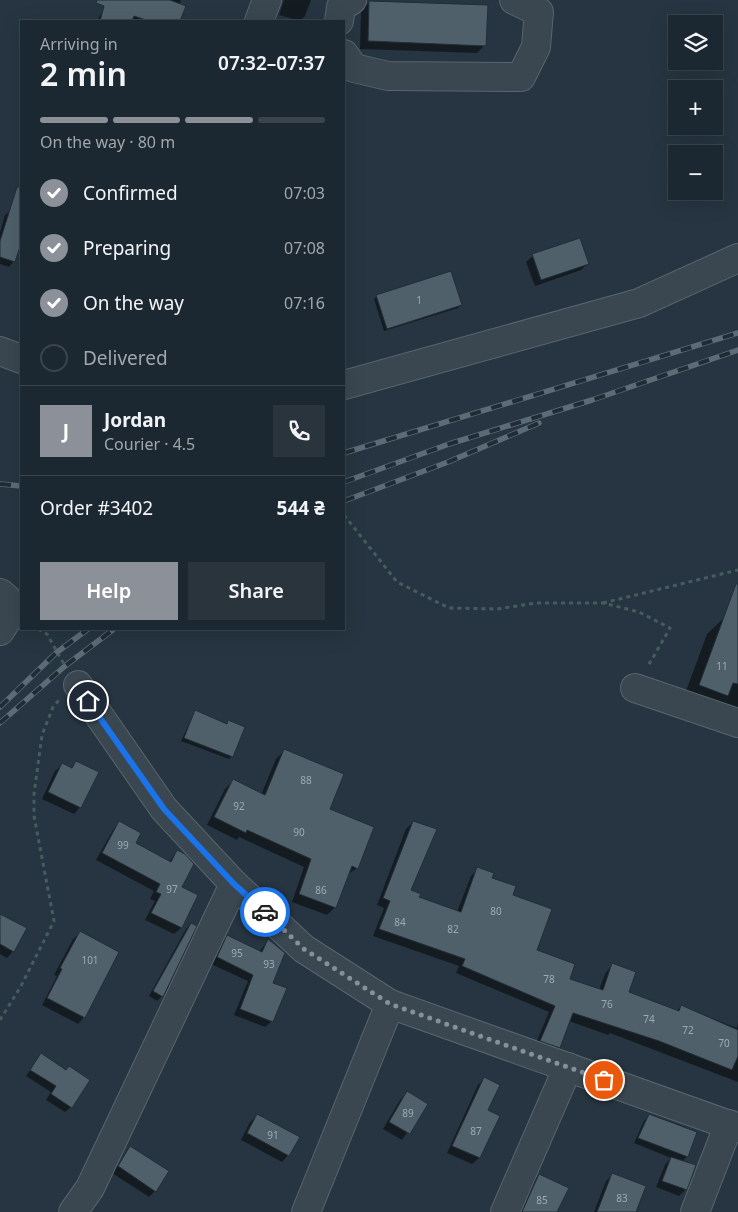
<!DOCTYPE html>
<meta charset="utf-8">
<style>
body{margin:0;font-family:"Noto Sans",sans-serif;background:#29343d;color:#f1f3f6;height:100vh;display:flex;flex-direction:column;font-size:19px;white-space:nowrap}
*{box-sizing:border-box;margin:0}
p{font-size:16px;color:#a0a6ab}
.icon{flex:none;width:28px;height:28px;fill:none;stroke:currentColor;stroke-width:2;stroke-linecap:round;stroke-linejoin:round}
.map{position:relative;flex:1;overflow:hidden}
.details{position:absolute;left:20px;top:20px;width:325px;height:610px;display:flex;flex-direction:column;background:#1c2831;border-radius:0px;box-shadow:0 5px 20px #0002,0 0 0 1px #3a444d}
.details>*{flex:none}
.fabs{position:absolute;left:668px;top:15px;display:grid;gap:10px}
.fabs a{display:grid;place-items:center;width:55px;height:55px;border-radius:0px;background:#1c2831;box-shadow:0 5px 20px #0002,0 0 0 1px #3a444d;font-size:25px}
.pin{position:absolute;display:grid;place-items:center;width:42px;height:42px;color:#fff;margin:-21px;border:2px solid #fff;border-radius:50%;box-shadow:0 1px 5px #0007}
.courier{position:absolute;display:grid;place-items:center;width:50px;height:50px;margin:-25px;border:4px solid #1a73e8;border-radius:50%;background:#fff;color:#222;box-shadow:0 1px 6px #0007}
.overview em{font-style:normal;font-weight:600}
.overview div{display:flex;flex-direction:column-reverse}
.overview{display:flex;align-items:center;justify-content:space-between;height:85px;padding:0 20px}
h1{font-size:32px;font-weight:600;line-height:38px}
.bar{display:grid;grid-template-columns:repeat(4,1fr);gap:8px 5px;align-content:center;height:60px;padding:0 20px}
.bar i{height:6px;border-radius:4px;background:#3a444d}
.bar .on{background:#8c9099}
.bar p{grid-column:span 4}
.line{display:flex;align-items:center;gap:12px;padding:0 20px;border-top:1px solid #3a444d}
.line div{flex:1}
.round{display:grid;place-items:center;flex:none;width:52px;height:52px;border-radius:0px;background:#29343d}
ol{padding:0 20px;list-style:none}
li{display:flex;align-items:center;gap:15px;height:55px}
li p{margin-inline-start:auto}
li .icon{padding:5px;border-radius:50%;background:#8c9099;color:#fff;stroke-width:4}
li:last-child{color:#a0a6ab}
li i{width:28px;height:28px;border:2px solid #3a444d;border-radius:50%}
.cta{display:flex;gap:10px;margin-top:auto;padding:10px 20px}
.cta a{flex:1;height:58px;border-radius:0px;background:#8c9099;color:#fff;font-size:20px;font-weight:600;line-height:58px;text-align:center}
.cta a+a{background:#29343d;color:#f1f3f6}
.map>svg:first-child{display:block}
.shadow{fill:#0007}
.building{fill:#4f606b;stroke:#212e38}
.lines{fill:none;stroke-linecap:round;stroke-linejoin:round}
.minor-casing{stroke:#58656e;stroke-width:30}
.path{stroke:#465d5d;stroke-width:3;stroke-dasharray:4 4;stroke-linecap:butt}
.minor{stroke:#3a4750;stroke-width:28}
.rail-casing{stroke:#5c6c77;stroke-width:5.5}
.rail{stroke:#1f2c36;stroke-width:4;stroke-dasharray:11;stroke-linecap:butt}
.done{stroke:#84919b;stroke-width:5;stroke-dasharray:0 9}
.route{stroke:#1a73e8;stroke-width:6}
.labels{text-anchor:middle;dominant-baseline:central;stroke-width:4.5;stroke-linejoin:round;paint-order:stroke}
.number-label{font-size:10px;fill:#9daab3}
</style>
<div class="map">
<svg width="738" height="1212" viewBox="0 0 738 1212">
<rect width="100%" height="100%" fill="#263541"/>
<!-- shadow -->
<g class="shadow">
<path d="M109,0H181L179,5L184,6L179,21H97Z"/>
<path d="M284,0H311L305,16L300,21L279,15Z"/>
<path d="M370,2L485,45L477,53L360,49L361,10Z"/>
<path d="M21,205V252L18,251L14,261L9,267L0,264V232L5,215L11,210L19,213Z"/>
<path d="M533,256L588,263L581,270L535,286L526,262Z"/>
<path d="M377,296L461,305L458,308L384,331L374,299Z"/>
<path d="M725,617L738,621V708L721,702L710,713L682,702L707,634Z"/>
<path d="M195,712L226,724L229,721L232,756L229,759L181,741Z"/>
<path d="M284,751L328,809L357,868L347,875L335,907L327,915L292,902L304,867L239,837L237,840L207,825L225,789L233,781L261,795L276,759Z"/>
<path d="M76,762L80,807L74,814L42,799L55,771L62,765L70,769Z"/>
<path d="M413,822L410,891L418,898L457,912L471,876L478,869L512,896L535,951L568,980L599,990L606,972L613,965L628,992L677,1011L681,1006L737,1028L738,1023V1082L610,1033L608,1035L569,1021L559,1047L552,1054L534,1048L549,1012L456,973L459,966L373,936L384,908L377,905L406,829Z"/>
<path d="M119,823L134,843L169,862L177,852L181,887L197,895L181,928L174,934L145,920L155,901L150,899L154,891L96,860L113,830Z"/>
<path d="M0,916L13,951L7,958L0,954Z"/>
<path d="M191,924L162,996L157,1001L149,996L186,929Z"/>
<path d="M80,933L84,1017L78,1024L42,1005L57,976L54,975L73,939Z"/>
<path d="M227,936L259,952L268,940L272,1021L265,1027L234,1015L248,981L211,964L221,943Z"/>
<path d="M41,1055L71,1107L65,1112L46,1100L51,1092L26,1076Z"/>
<path d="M485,1078L487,1111L499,1116L479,1158L472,1164L447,1153L478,1085Z"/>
<path d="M407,1093L426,1105L402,1140L383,1129L400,1100Z"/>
<path d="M650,1115L687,1156L682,1162L686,1189L679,1196L656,1187L665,1165L671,1158L634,1143L644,1121Z"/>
<path d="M257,1116L288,1155L282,1162L241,1140L250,1122Z"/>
<path d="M130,1148L155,1191L149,1197L112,1173Z"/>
<path d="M613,1174L634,1212H594L606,1181Z"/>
<path d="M539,1175L556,1212H519L532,1182Z"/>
</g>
<!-- building -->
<g class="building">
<path d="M97,0H170L186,6L180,21H149L134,16L132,21H100L104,6L96,3Z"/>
<path d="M369,1L488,5L486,46L368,41Z"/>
<path d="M17,187H21V244L15,262L0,257V241Z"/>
<path d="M580,238L589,264L541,280L532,254Z"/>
<path d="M451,271L462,305L387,329L376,295Z"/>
<path d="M736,584H738V684L733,683L728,696L699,685Z"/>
<path d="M195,710L227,724L228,720L245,727L233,757L184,738Z"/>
<path d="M284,749L344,774L330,809L374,827L358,869L352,866L336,908L299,894L311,859L247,830L246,833L214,817L233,779L265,795Z"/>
<path d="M76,761L99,772L81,808L48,792L62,763L72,768Z"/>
<path d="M119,821L141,833L136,843L171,862L177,850L185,854L194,864L182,887L198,895L182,928L151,913L161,894L156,892L160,884L102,853Z"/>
<path d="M413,821L437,829L411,890L421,894L419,897L461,912L477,867L494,873L492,878L516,886L513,895L552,909L537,950L575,964L570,979L603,990L612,963L636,972L629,992L679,1011L681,1005L738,1030V1056L732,1070L659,1041L573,1013L560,1048L540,1041L555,1006L462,966L465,959L379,929L390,901L383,898Z"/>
<path d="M0,914L27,928L14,952L0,944Z"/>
<path d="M191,923L197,926L163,997L153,991Z"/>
<path d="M80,931L119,952L85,1018L47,998L62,969L60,968Z"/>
<path d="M227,935L262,952L268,939L285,953L273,983L287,988L273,1022L240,1009L253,975L217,957Z"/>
<path d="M41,1053L66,1070L69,1066L90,1080L72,1108L51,1094L56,1086L30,1070Z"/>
<path d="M484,1077L500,1085L488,1110L500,1116L480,1158L452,1146Z"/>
<path d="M407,1091L428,1104L410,1134L389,1122Z"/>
<path d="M257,1114L300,1137L289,1156L247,1133Z"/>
<path d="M649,1114L697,1132L688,1157L638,1138Z"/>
<path d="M130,1146L169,1171L156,1192L118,1166Z"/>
<path d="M671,1157L696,1165L687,1190L662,1181Z"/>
<path d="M612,1173L646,1186L636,1212H597Z"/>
<path d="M539,1174L569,1188L557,1212H522Z"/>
</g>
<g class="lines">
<!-- minor casing -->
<g class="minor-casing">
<g id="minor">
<path d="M259,21L267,0"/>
<path d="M339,21L341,7L352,0"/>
<path d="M344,54L354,68L388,76L521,77L536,47L539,12L514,0"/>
<path d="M0,351L21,359"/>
<path d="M344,385L639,303L738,258"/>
<path d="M0,593L7,599V620L0,631"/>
<path d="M78,685L164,809L234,884L304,949L390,1004L738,1128"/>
<path d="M635,688L738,723"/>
<path d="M73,1212L90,1188L234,884"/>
<path d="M306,1212L390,1004"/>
<path d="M505,1212L568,1067"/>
<path d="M695,1212L729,1124"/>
</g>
</g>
<!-- path -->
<g class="path">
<path d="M344,515L397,582L449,608L497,609L536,603H603L639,612L670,628L648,666"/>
<path d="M603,603L738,570"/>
<path d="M38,629L47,634L65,666"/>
<path d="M0,1020L21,986L54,921L34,816V794L42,735L53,707L59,700"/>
</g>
<!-- minor -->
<use href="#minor" class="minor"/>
<!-- rail casing -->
<g class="rail-casing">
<g id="rail">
<path d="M344,453L738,333"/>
<path d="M344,482L449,444L592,400L738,350"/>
<path d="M0,484L21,486"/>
<path d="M344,501L448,462L539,423"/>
<path d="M0,707L56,653L88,629"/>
<path d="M0,723L65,666L114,629"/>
</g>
</g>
<!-- rail -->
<use href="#rail" class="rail"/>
</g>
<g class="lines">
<!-- done -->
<path class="done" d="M265,912L304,949L390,1004L604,1080"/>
<!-- route -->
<path class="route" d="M88,701L164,809L234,884L265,912"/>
</g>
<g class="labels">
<!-- number labels -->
<g class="number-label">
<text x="419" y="300">1</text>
<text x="722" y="666">11</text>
<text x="306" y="780">88</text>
<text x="239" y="806">92</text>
<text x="299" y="832">90</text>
<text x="123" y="845">99</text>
<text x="172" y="889">97</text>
<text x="321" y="890">86</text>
<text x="496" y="911">80</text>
<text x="400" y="922">84</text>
<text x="453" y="929">82</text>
<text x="237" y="953">95</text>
<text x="90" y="960">101</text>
<text x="269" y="964">93</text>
<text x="549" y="979">78</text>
<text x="607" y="1004">76</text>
<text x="649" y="1019">74</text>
<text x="688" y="1030">72</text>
<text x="724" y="1043">70</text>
<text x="408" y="1113">89</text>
<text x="476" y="1131">87</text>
<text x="273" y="1135">91</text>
<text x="622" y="1198">83</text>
<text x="542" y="1200">85</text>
</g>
</g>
</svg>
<div class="fabs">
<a><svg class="icon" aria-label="layers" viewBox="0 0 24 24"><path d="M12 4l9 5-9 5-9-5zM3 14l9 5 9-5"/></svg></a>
<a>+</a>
<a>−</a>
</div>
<div class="pin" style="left:604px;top:1080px;background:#ea580c"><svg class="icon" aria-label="bag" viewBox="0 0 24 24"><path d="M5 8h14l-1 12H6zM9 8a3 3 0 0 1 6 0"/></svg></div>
<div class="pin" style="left:88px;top:701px;background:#1f2937"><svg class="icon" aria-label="home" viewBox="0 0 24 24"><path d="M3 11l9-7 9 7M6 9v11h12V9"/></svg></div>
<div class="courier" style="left:265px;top:912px"><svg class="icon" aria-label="car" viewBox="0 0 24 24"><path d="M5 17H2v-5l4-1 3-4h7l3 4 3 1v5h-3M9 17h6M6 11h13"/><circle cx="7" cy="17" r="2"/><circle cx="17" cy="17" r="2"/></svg></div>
<section class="details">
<div class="overview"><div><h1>2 min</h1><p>Arriving in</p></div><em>07:32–07:37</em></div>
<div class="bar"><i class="on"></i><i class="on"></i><i class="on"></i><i></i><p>On the way · 80 m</p></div>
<ol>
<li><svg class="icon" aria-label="check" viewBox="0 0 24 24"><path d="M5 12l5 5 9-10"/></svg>Confirmed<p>07:03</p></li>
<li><svg class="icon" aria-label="check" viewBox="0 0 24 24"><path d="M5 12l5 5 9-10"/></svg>Preparing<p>07:08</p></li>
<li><svg class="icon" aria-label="check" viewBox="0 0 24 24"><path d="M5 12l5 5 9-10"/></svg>On the way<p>07:16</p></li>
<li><i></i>Delivered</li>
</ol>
<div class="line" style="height:90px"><b class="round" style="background:#8c9099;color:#fff">J</b><div><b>Jordan</b><p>Courier · 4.5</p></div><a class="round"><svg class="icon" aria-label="phone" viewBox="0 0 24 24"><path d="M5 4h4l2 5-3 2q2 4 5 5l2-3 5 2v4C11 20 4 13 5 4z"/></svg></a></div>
<div class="line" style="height:65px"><div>Order #3402</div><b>544 ₴</b></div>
<div class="cta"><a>Help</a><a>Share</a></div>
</section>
</div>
